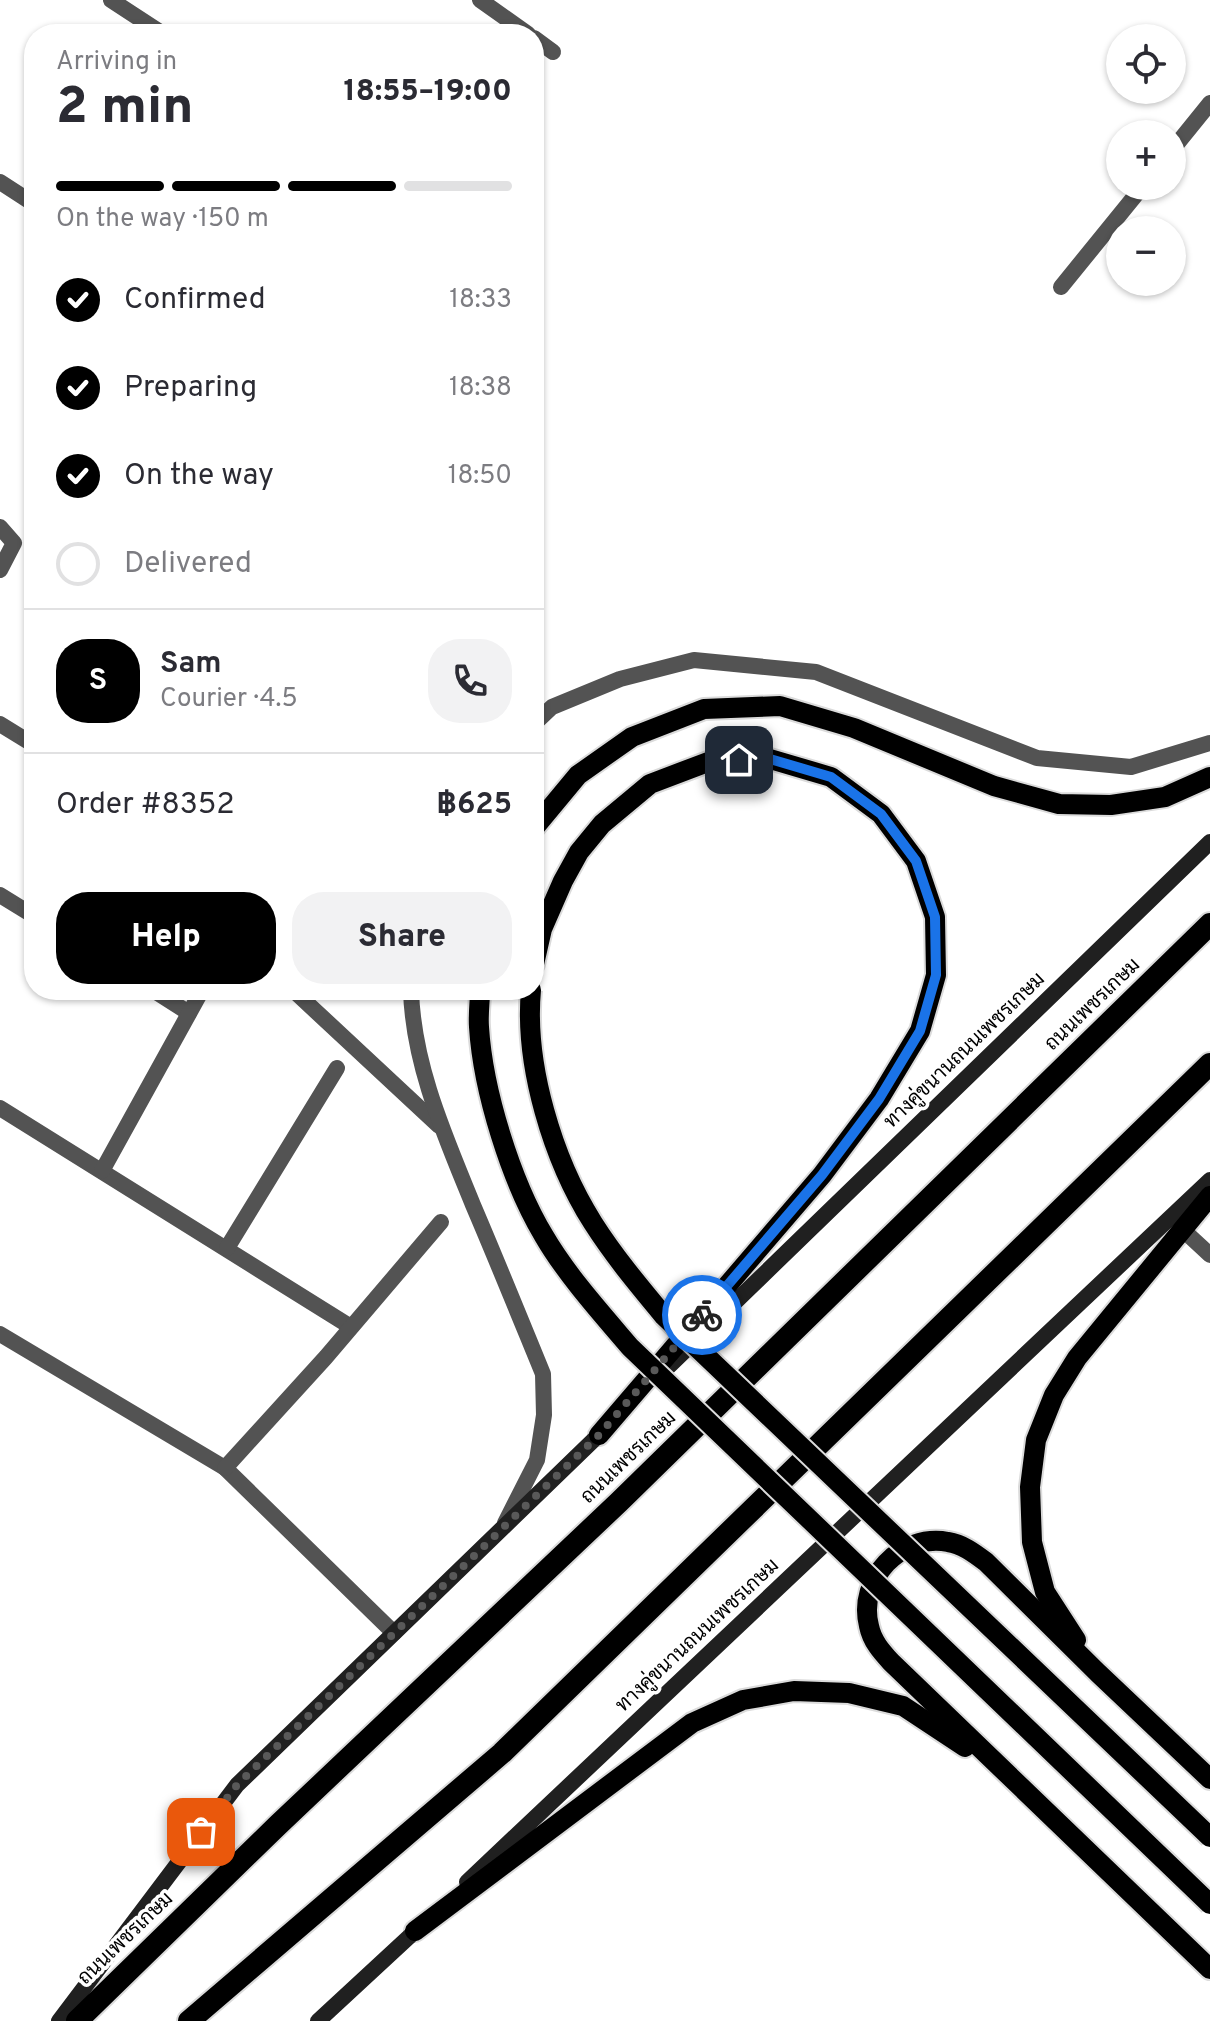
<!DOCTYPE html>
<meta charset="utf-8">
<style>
body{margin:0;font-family:Overpass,Sarabun,sans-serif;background:#f2f2f3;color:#2b2b33;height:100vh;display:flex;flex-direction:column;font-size:30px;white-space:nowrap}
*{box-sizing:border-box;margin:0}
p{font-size:26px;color:#7c7c81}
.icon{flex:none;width:44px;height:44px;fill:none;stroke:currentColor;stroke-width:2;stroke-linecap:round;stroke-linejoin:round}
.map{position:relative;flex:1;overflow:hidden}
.drawer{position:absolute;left:24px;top:24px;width:520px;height:976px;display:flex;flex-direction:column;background:#fff;border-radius:32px;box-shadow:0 2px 6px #0004}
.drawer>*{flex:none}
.buttons{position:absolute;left:1106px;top:24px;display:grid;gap:16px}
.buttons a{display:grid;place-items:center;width:80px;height:80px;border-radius:50%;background:#fff;box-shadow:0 2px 6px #0004;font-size:40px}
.pin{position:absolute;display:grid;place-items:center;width:68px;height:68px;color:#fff;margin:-34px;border-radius:16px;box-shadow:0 4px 12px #0006}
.courier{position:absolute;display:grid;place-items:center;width:80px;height:80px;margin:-40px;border:6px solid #1a73e8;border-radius:50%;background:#fff;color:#222;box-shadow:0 2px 10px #0007}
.head em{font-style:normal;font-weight:800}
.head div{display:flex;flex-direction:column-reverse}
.head{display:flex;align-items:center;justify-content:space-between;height:136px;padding:0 32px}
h1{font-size:52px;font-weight:800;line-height:60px}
.bar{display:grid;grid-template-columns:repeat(4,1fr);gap:12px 8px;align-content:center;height:96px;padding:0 32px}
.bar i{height:10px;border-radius:6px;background:#e1e1e2}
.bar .on{background:#000}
.bar p{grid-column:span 4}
.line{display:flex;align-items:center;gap:20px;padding:0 32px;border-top:2px solid #e1e1e2}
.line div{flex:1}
.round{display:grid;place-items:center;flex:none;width:84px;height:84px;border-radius:32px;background:#f2f2f3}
ol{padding:0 32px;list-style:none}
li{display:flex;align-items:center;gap:24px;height:88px}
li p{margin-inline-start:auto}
li .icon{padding:8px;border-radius:50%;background:#000;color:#fff;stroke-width:4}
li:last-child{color:#7c7c81}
li i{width:44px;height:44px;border:4px solid #e1e1e2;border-radius:50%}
.action{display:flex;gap:16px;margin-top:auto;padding:16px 32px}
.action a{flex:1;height:92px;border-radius:32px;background:#000;color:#fff;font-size:32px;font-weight:800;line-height:92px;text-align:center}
.action a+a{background:#f2f2f3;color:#2b2b33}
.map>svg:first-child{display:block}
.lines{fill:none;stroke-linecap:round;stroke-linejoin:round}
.primary-casing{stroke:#dbdbdb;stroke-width:24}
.trunk-casing{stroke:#dbdbdb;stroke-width:26}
.minor{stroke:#535353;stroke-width:16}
.secondary{stroke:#202020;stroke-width:16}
.primary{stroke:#000;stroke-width:20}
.trunk{stroke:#000;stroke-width:22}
.primary-bridge-casing{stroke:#dbdbdb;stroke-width:24;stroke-linecap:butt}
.primary-bridge{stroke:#000;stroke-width:20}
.done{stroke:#595959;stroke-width:8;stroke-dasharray:0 14.4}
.route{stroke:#1a73e8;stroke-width:10}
.labels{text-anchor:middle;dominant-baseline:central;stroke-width:7;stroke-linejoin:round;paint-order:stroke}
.street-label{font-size:20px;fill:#000;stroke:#fff}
</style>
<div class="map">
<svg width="1210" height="2021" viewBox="0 0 1210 2021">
<rect width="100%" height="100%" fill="#fff"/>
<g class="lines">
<!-- primary casing -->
<g class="primary-casing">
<g id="primary">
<path d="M534,828L578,775L632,737L704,709L780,706L854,728L994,786L1059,804L1111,805L1165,797L1210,777"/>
<path d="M534,964L542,929L563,881L579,852L602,824L650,784L708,762L770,759L831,777L881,814L916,861L935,917L936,975L920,1031L879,1099L822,1175L599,1435"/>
<path d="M1076,1640L1045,1592L1032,1542L1030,1487L1036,1440L1054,1395L1077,1358L1210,1196"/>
<path d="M1210,1779L1098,1673L986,1562C974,1553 962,1544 948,1542C901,1533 857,1579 869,1626C872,1641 881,1651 891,1662L1210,1969"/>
<path d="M415,1931L692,1723L743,1700L794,1691L849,1693L903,1706L965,1747"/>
</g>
</g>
<!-- trunk casing -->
<g class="trunk-casing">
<g id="trunk">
<path d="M77,2021L278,1825L619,1502L1210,924"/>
<path d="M189,2021L502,1753L1210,1064"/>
</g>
</g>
<!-- minor -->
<g class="minor">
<path d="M111,0L163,34"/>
<path d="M480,0L528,34"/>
<path d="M534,38L553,52"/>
<path d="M1172,150L1210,103"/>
<path d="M0,182L34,204"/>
<path d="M1061,287L1143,186"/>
<path d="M0,527L14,543L0,570"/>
<path d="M0,724L34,745"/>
<path d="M534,724L552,707L620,679L694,660L816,672L1037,758L1131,767L1210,743"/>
<path d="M0,895L34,916"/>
<path d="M153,990L189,1013"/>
<path d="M293,990L439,1126"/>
<path d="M411,990C413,1065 445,1136 473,1205C497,1261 520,1318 543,1374L544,1415L537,1460L505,1523"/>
<path d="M0,1108L351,1327"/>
<path d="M102,1171L202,990"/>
<path d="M1182,1229L1210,1255"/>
<path d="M227,1248L337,1068"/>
<path d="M0,1334L225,1468L394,1633"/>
<path d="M225,1468L326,1357L441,1222"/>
</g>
<!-- secondary -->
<g class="secondary">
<path d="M666,1369L1210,842"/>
<path d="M467,1882L1210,1180"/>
<path d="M59,2021L237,1785L607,1427"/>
<path d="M318,2021L424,1923"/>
</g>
<!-- primary -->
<use href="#primary" class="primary"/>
<!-- trunk -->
<use href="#trunk" class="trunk"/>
<!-- primary-bridge casing -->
<g class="primary-bridge-casing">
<g id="primary-bridge">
<path d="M480,990C480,1002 478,1015 479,1027C483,1091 511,1181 544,1236C566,1274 601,1313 630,1347L1210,1904"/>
<path d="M531,990C524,1065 553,1160 593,1223C614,1256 639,1286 664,1316L1210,1837"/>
</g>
</g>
<!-- primary-bridge -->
<use href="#primary-bridge" class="primary-bridge"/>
</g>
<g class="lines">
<!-- done -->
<path class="done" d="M201,1832L237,1785L599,1435L702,1315"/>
<!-- route -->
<path class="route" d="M702,1315L822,1175L879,1099L920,1031L936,975L935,917L916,861L881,814L831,777L770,759L739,760"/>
</g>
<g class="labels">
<!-- street labels -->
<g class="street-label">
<text transform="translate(1093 1005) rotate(-44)">ถนนเพชรเกษม</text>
<text transform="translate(965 1051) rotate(-44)">ทางคู่ขนานถนนเพชรเกษม</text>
<text transform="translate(629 1458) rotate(-44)">ถนนเพชรเกษม</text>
<text transform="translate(698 1636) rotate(-43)">ทางคู่ขนานถนนเพชรเกษม</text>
<text transform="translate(126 1939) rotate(-44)">ถนนเพชรเกษม</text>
</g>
</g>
</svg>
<div class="buttons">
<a><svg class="icon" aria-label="locate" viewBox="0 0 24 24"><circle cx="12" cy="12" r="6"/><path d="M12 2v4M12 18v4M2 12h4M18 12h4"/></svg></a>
<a>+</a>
<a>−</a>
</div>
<div class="pin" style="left:201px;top:1832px;background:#ea580c"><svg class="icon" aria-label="bag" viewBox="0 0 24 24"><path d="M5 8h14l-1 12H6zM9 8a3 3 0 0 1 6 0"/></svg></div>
<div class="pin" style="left:739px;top:760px;background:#1f2937"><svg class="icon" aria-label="home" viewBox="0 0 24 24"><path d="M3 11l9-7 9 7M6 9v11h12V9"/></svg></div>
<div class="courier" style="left:702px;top:1315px"><svg class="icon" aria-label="bike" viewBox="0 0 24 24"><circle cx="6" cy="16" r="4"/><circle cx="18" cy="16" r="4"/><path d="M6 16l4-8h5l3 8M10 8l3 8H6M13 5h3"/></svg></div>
<section class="drawer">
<div class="head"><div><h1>2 min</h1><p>Arriving in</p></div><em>18:55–19:00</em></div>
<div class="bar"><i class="on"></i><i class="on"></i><i class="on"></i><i></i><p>On the way · 150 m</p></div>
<ol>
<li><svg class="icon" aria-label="check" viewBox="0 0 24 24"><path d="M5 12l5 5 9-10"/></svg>Confirmed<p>18:33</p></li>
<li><svg class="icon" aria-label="check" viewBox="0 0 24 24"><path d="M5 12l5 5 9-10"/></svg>Preparing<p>18:38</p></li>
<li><svg class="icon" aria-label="check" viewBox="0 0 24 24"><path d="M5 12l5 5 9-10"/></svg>On the way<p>18:50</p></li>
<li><i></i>Delivered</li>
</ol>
<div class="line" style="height:144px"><b class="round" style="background:#000;color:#fff">S</b><div><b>Sam</b><p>Courier · 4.5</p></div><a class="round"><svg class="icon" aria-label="phone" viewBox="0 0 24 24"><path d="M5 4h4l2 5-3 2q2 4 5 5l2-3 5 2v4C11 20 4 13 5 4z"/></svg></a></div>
<div class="line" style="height:104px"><div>Order #8352</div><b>฿625</b></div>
<div class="action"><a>Help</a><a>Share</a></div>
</section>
</div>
